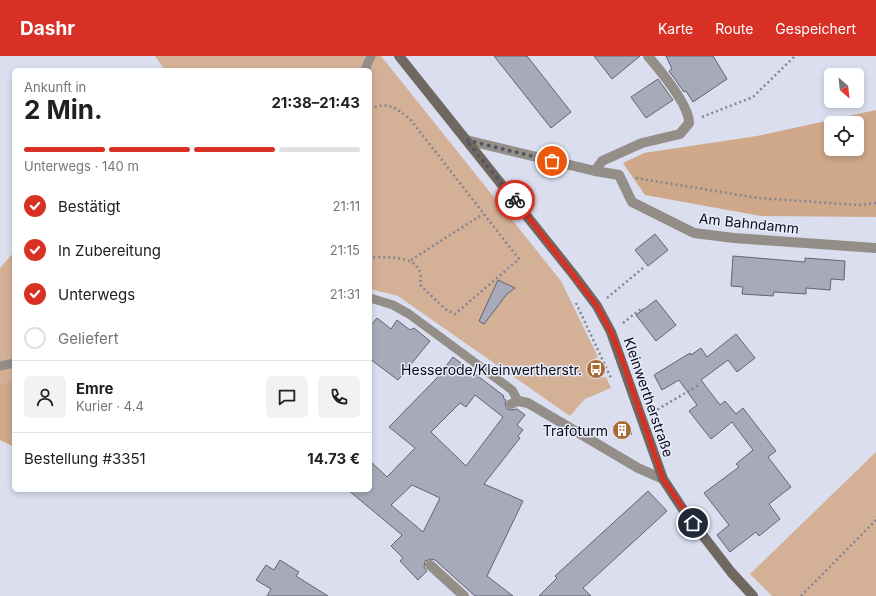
<!DOCTYPE html>
<html lang="de">
<meta charset="utf-8">
<style>
body{margin:0;font-family:Inter,sans-serif;background:#f2f2f2;color:#202124;height:100vh;display:flex;flex-direction:column;font-size:15px;white-space:nowrap}
*{box-sizing:border-box;margin:0}
p{font-size:13px;color:#757577}
.icon{flex:none;width:22px;height:22px;fill:none;stroke:currentColor;stroke-width:2;stroke-linecap:round;stroke-linejoin:round}
.map{position:relative;flex:1;overflow:hidden}
.sheet{position:absolute;left:12px;top:12px;width:360px;height:424px;display:flex;flex-direction:column;background:#fff;border-radius:6px;box-shadow:0 2px 6px #0003}
.sheet>*{flex:none}
.needle{width:26px;rotate:152deg}
.buttons{position:absolute;left:824px;top:12px;display:grid;gap:8px}
.buttons a{display:grid;place-items:center;width:40px;height:40px;border-radius:6px;background:#fff;box-shadow:0 2px 6px #0003;font-size:20px}
.pin{position:absolute;display:grid;place-items:center;width:34px;height:34px;color:#fff;margin:-17px;border:2px solid #fff;border-radius:50%;box-shadow:0 1px 4px #0007}
.courier{position:absolute;display:grid;place-items:center;width:40px;height:40px;margin:-20px;border:3px solid #d93025;border-radius:50%;background:#fff;color:#222;box-shadow:0 1px 5px #0007}
.headline em{font-style:normal;font-weight:700}
.headline div{display:flex;flex-direction:column-reverse}
.headline{display:flex;align-items:center;justify-content:space-between;height:68px;padding:0 12px}
h1{font-size:26px;font-weight:700;line-height:30px}
.bar{display:grid;grid-template-columns:repeat(4,1fr);gap:6px 4px;align-content:center;height:48px;padding:0 12px}
.bar i{height:5px;border-radius:3px;background:#e0e0e0}
.bar .selected{background:#d93025}
.bar p{grid-column:span 4}
.line{display:flex;align-items:center;gap:10px;padding:0 12px;border-top:1px solid #e0e0e0}
.line div{flex:1}
.round{display:grid;place-items:center;flex:none;width:42px;height:42px;border-radius:6px;background:#f2f2f2}
ol{padding:0 12px;list-style:none}
li{display:flex;align-items:center;gap:12px;height:44px}
li p{margin-inline-start:auto}
li .icon{padding:4px;border-radius:50%;background:#d93025;color:#fff;stroke-width:4}
li:last-child{color:#757577}
li i{width:22px;height:22px;border:2px solid #e0e0e0;border-radius:50%}
header{display:flex;align-items:center;gap:24px;box-sizing:border-box;height:56px;padding:0 20px;background:#d93025;color:#fff}
header strong{font-size:19px}
nav{display:flex;gap:22px;margin-inline-start:auto;font-size:14px}
.map>svg:first-child{display:block}
.green{fill:#d4b096}
.forest{fill:#cfa789;fill-rule:evenodd}
.building{fill:#a7aab9;stroke:#626472;fill-rule:evenodd}
.lines{fill:none;stroke-linecap:round;stroke-linejoin:round}
.path{stroke:#838692;stroke-width:2.5;stroke-dasharray:2 3;stroke-linecap:butt}
.lane{stroke:#948e89;stroke-width:9}
.street{stroke:#948e89;stroke-width:10}
.secondary{stroke:#706761;stroke-width:10}
.done{stroke:#555760;stroke-width:4;stroke-dasharray:0 7.2}
.route{stroke:#d93025;stroke-width:5}
.labels{text-anchor:middle;dominant-baseline:central;stroke-width:3;stroke-linejoin:round;paint-order:stroke}
.street-label{font-size:14px;fill:#0d0e14;stroke:#e7ebfb}
.poi-label{font-size:14px;fill:#0d0e14;stroke:#e7ebfb;text-anchor:end}
</style>
<header>
<strong>Dashr</strong>
<nav><a>Karte</a><a>Route</a><a>Gespeichert</a></nav>
</header>
<div class="map">
<svg width="876" height="540" viewBox="0 0 876 540">
<rect width="100%" height="100%" fill="#dadeee"/>
<!-- green -->
<g class="green">
<path d="M155,0H381L561,225L598,301L592,305L590,312L596,322L606,321L611,332L585,343L570,360L398,240L370,233V14H165Z"/>
<path d="M14,196V325L0,328V212Z"/>
<path d="M876,396V540H772L750,518Z"/>
</g>
<!-- forest -->
<g class="forest">
<path d="M876,54V161L761,160L645,139L623,107L644,97L757,80ZM831,67H857V93H831Z"/>
<path d="M14,325V391L0,384V328Z"/>
</g>
<!-- building -->
<g class="building">
<path d="M494,0H527L571,56L551,72Z"/>
<path d="M594,0H640L612,23Z"/>
<path d="M666,0H713L727,23L693,46L686,35L684,36L669,15L672,13Z"/>
<path d="M658,23L673,44L646,62L631,41Z"/>
<path d="M655,178L668,194L648,210L635,194Z"/>
<path d="M733,200L805,206V202L845,205L844,224L831,223L830,234L806,232V238L774,236L773,240L742,238L743,231L731,230Z"/>
<path d="M498,224L515,232L507,238L484,268L479,265Z"/>
<path d="M656,244L676,269L656,285L636,259Z"/>
<path d="M377,262L391,273L397,264L410,274L414,272L430,285L398,324L370,303V270Z"/>
<path d="M736,278L755,302L737,316L728,304L701,324L720,349L725,345L736,358L743,352L776,395L768,401L791,431L769,448L780,463L759,480L756,476L730,496L717,479L729,469L704,437L739,411L736,408L753,394L732,366L711,383L689,355L697,349L679,324L662,334L654,319L690,297L691,299L701,292L707,301Z"/>
<path d="M453,301L504,340L503,342L506,344L505,348L507,353L511,354L517,353L525,359L517,369L523,374L518,380L520,382L484,428L523,445L487,520L513,540H475L435,504L431,503L425,505L424,511L427,515L418,524L400,505L403,502L391,490L402,479L348,434H370V405L387,421L415,392L389,371L436,323ZM475,339L503,361L466,410L431,376L460,347L466,351ZM412,429L440,442L423,476L391,449Z"/>
<path d="M626,365L632,378L618,383L613,370Z"/>
<path d="M648,435L667,455L583,532L591,540H539L557,522L555,520Z"/>
<path d="M280,504L299,516L296,520L328,540H267L271,533L256,524L266,509L274,514Z"/>
</g>
<g class="lines">
<!-- path -->
<g class="path">
<path d="M370,53C388,45 396,52 410,63L519,203L455,258L445,253L420,229C426,198 391,202 370,201"/>
<path d="M702,61L753,41L795,0"/>
<path d="M636,122L758,142L859,149L876,147"/>
<path d="M411,204L483,158"/>
<path d="M607,242L643,212"/>
<path d="M576,247L611,322"/>
<path d="M623,267L642,252L643,254"/>
<path d="M653,356L699,329L698,327"/>
<path d="M801,540L876,464"/>
</g>
<!-- lane -->
<g class="lane">
<path d="M365,14L371,0"/>
<path d="M370,242L393,249L409,258L512,334L518,345"/>
<path d="M0,310L14,307"/>
</g>
<!-- street -->
<g class="street">
<path d="M466,84L595,115L619,119L632,146L694,177L734,182L876,192"/>
<path d="M595,115L602,105L642,87L680,78L689,67C690,50 659,13 648,0"/>
<path d="M511,348L518,345L528,347L638,412L663,423"/>
<path d="M430,509L464,540"/>
</g>
<!-- secondary -->
<path class="secondary" d="M399,0L573,218L597,250L611,276L663,423L684,455L731,516L753,540"/>
</g>
<g class="lines">
<!-- done -->
<path class="done" d="M515,144L466,84L552,105"/>
<!-- route -->
<path class="route" d="M515,144L597,250L611,276L621,300L663,423L693,467"/>
</g>
<!-- icons -->
<defs>
<g id="bus-disc" transform="scale(1)"><circle r="9.5" fill="#ab6934" stroke="#e7ebfb"/><path d="M-5-6H5V4H4V6H2V4H-2V6H-4V4H-5ZM-3.5-4V0h7V-4ZM-3.5 1.2v1.5H-2V1.2ZM2 1.2v1.5H3.5V1.2Z" fill="#fff"/></g>
<g id="building-disc" transform="scale(1)"><circle r="9.5" fill="#ab6934" stroke="#e7ebfb"/><path d="M-4-6H4V6H1V3H-1V6H-4ZM-2.5-4.3h1.7v1.8h-1.7ZM.8-4.3h1.7v1.8H.8ZM-2.5-1h1.7V.8h-1.7ZM.8-1h1.7V.8H.8Z" fill="#fff"/></g>
</defs>
<g fill-rule="evenodd">
<use href="#bus-disc" x="596" y="313"/>
<use href="#building-disc" x="622" y="374"/>
</g>
<g class="labels">
<!-- street labels -->
<g class="street-label">
<text transform="translate(749 167) rotate(6)">Am Bahndamm</text>
<text transform="translate(649 341) rotate(71)">Kleinwertherstraße</text>
</g>
<!-- poi labels -->
<g class="poi-label">
<text x="582" y="313">Hesserode/Kleinwertherstr.</text>
<text x="608" y="374">Trafoturm</text>
</g>
</g>
</svg>
<div class="buttons">
<a><svg class="needle" viewBox="-14 -14 28 28"><path d="M0-13l5 13h-10z" fill="#e53935"/><path d="M0 13l5-13h-10z" fill="#757577"/></svg></a>
<a><svg class="icon" aria-label="locate" viewBox="0 0 24 24"><circle cx="12" cy="12" r="6"/><path d="M12 2v4M12 18v4M2 12h4M18 12h4"/></svg></a>
</div>
<div class="pin" style="left:552px;top:105px;background:#ea580c"><svg class="icon" aria-label="bag" viewBox="0 0 24 24"><path d="M5 8h14l-1 12H6zM9 8a3 3 0 0 1 6 0"/></svg></div>
<div class="pin" style="left:693px;top:467px;background:#1f2937"><svg class="icon" aria-label="home" viewBox="0 0 24 24"><path d="M3 11l9-7 9 7M6 9v11h12V9"/></svg></div>
<div class="courier" style="left:515px;top:144px"><svg class="icon" aria-label="bike" viewBox="0 0 24 24"><circle cx="6" cy="16" r="4"/><circle cx="18" cy="16" r="4"/><path d="M6 16l4-8h5l3 8M10 8l3 8H6M13 5h3"/></svg></div>
<section class="sheet">
<div class="headline"><div><h1>2 Min.</h1><p>Ankunft in</p></div><em>21:38–21:43</em></div>
<div class="bar"><i class="selected"></i><i class="selected"></i><i class="selected"></i><i></i><p>Unterwegs · 140 m</p></div>
<ol>
<li><svg class="icon" aria-label="check" viewBox="0 0 24 24"><path d="M5 12l5 5 9-10"/></svg>Bestätigt<p>21:11</p></li>
<li><svg class="icon" aria-label="check" viewBox="0 0 24 24"><path d="M5 12l5 5 9-10"/></svg>In Zubereitung<p>21:15</p></li>
<li><svg class="icon" aria-label="check" viewBox="0 0 24 24"><path d="M5 12l5 5 9-10"/></svg>Unterwegs<p>21:31</p></li>
<li><i></i>Geliefert</li>
</ol>
<div class="line" style="height:72px"><a class="round"><svg class="icon" aria-label="person" viewBox="0 0 24 24"><circle cx="12" cy="8" r="4"/><path d="M4 21q1-7 8-7t8 7"/></svg></a><div><b>Emre</b><p>Kurier · 4.4</p></div><a class="round"><svg class="icon" aria-label="chat" viewBox="0 0 24 24"><path d="M4 5h16v11H9l-5 4z"/></svg></a><a class="round"><svg class="icon" aria-label="phone" viewBox="0 0 24 24"><path d="M5 4h4l2 5-3 2q2 4 5 5l2-3 5 2v4C11 20 4 13 5 4z"/></svg></a></div>
<div class="line" style="height:52px"><div>Bestellung #3351</div><b>14.73 €</b></div>
</section>
</div>
